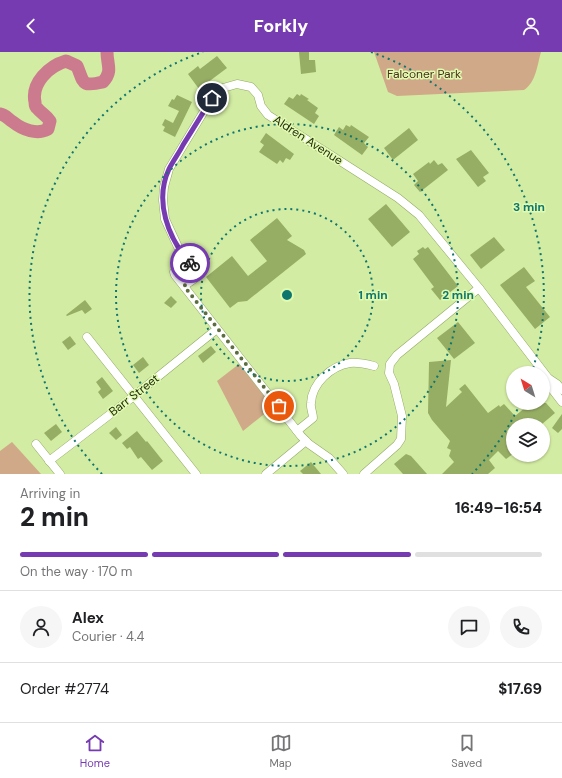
<!DOCTYPE html>
<meta charset="utf-8">
<style>
body{margin:0;font-family:"DM Sans",sans-serif;background:#f6f6f6;color:#202124;height:100vh;display:flex;flex-direction:column;font-size:15px;white-space:nowrap}
*{box-sizing:border-box;margin:0}
p{font-size:13px;color:#757577}
.icon{flex:none;width:22px;height:22px;fill:none;stroke:currentColor;stroke-width:2;stroke-linecap:round;stroke-linejoin:round}
.map{position:relative;height:422px;overflow:hidden}
.panel{display:flex;flex-direction:column;background:#fff;flex:1}
.panel>*{flex:none}
.needle{width:26px;rotate:322deg}
.fabs{position:absolute;left:506px;top:314px;display:grid;gap:8px}
.fabs a{display:grid;place-items:center;width:44px;height:44px;border-radius:50%;background:#fff;box-shadow:0 1px 3px #0004;font-size:20px}
.pin{position:absolute;display:grid;place-items:center;width:34px;height:34px;color:#fff;margin:-17px;border:2px solid #fff;border-radius:50%;box-shadow:0 1px 4px #0007}
.courier{position:absolute;display:grid;place-items:center;width:40px;height:40px;margin:-20px;border:3px solid #773bb1;border-radius:50%;background:#fff;color:#222;box-shadow:0 1px 5px #0007}
.headline em{font-style:normal;font-weight:800}
.headline div{display:flex;flex-direction:column-reverse}
.headline{display:flex;align-items:center;justify-content:space-between;height:68px;padding:0 20px}
h1{font-size:26px;font-weight:800;line-height:30px}
.bar{display:grid;grid-template-columns:repeat(4,1fr);gap:6px 4px;align-content:center;height:48px;padding:0 20px}
.bar i{height:5px;border-radius:3px;background:#e0e0e0}
.bar .selected{background:#773bb1}
.bar p{grid-column:span 4}
.line{display:flex;align-items:center;gap:10px;padding:0 20px;border-top:1px solid #e0e0e0}
.line div{flex:1}
.round{display:grid;place-items:center;flex:none;width:42px;height:42px;border-radius:21px;background:#f6f6f6}
header{display:flex;justify-content:space-between;align-items:center;height:52px;padding:0 20px;background:#773bb1;color:#fff;font-size:18px;font-weight:800}
.tabs{display:flex;justify-content:space-around;align-items:center;height:56px;border-top:1px solid #e0e0e0;background:#fff;font-size:11px;color:#757577}
.tabs a{display:grid;justify-items:center;gap:2px}
.tabs .selected{color:#773bb1}
.map>svg:first-child{display:block}
.green{fill:#d0aa88}
.lines{fill:none;stroke-linecap:round;stroke-linejoin:round}
.river{stroke:#cc7b8f;stroke-width:13}
.building{fill:#96ae64}
.minor-casing{stroke:#93aa64;stroke-width:9}
.minor{stroke:#fff;stroke-width:8}
.done{stroke:#5e6d40;stroke-width:4;stroke-dasharray:0 7.2}
.route{stroke:#773bb1;stroke-width:5}
.ring{fill:none;stroke:#0f766e;stroke-width:2;stroke-dasharray:2 4}
.labels{text-anchor:middle;dominant-baseline:central;stroke-width:3;stroke-linejoin:round;paint-order:stroke}
.park-label{font-size:12px;fill:#4a3118;stroke:#e0fab0}
.street-label{font-size:12px;fill:#1f280a;stroke:#e0fab0}
.centre{fill:#0f766e;stroke:#e0fab0;stroke-width:2}
.ring-label{font-size:12px;text-anchor:middle;font-weight:bold;fill:#0f766e;stroke:#e0fab0;stroke-width:3;stroke-linejoin:round;paint-order:stroke}
</style>
<header><svg class="icon" aria-label="back" viewBox="0 0 24 24"><path d="M15 5l-7 7 7 7"/></svg>Forkly<svg class="icon" aria-label="person" viewBox="0 0 24 24"><circle cx="12" cy="8" r="4"/><path d="M4 21q1-7 8-7t8 7"/></svg></header>
<div class="map">
<svg width="562" height="422" viewBox="0 0 562 422">
<rect width="100%" height="100%" fill="#d3eca3"/>
<!-- green -->
<g class="green">
<path d="M374,0H541C537,14 536,30 524,38L397,44L388,40Z"/>
<path d="M239,312L276,358L271,361L268,359L243,379L217,329Z"/>
<path d="M12,390L41,422H0V399Z"/>
</g>
<g class="lines">
<!-- river -->
<path class="river" d="M0,62C6,63 8,67 13,70C23,78 37,83 48,77L50,69C46,63 41,61 37,56C35,55 35,52 35,50C31,31 49,14 66,9L77,14C84,31 81,35 103,30C113,19 107,13 107,0"/>
</g>
<!-- building -->
<g class="building">
<path d="M299,0H309V8H315L316,20L301,22Z"/>
<path d="M217,4L227,16L199,37L188,22L198,14L200,17Z"/>
<path d="M297,42L300,44L301,42L309,47L307,48L318,56L315,61L319,64L314,72L284,52L289,45L293,47Z"/>
<path d="M177,43L192,50L175,85L163,79L165,75L162,73L165,67L173,71L179,59L168,54L172,47L174,48Z"/>
<path d="M346,73L350,75L351,73L369,85L364,91L368,95L362,103L334,83L339,75L343,78Z"/>
<path d="M409,76L418,88L393,108L384,96Z"/>
<path d="M266,81L294,102L290,108L286,106L283,111L280,108L277,112L259,100L264,93L260,90Z"/>
<path d="M471,98L489,121L483,125L486,129L478,135L456,107Z"/>
<path d="M434,108L438,113L442,111L448,118L420,140L414,133L418,129L413,122L429,110L430,112Z"/>
<path d="M386,152L410,180L392,195L368,167Z"/>
<path d="M277,166L292,184L287,188L304,198L306,202L247,249L238,250L230,256L206,225L232,204L248,224L267,209L250,188Z"/>
<path d="M494,185L505,198L481,217L470,203Z"/>
<path d="M423,195L425,197L428,195L458,234L440,248L431,237L434,235L413,207L419,202L417,199Z"/>
<path d="M524,215L535,229L526,235L550,265L535,277L500,233Z"/>
<path d="M171,244L177,250L171,256L164,251Z"/>
<path d="M85,248L92,257L85,262L82,258L67,264L66,263Z"/>
<path d="M458,270L475,291L454,307L437,286Z"/>
<path d="M70,284L76,292L68,298L62,290Z"/>
<path d="M211,294L216,300L203,311L198,304Z"/>
<path d="M143,305L149,313L139,321L133,313Z"/>
<path d="M451,308L446,355L462,340L459,337L465,332L488,361L499,353L500,355L504,352L515,364L526,355V356L529,353L530,354L534,351H546L555,361L541,373H513L507,379L513,388V402L506,407L498,399L489,408L495,416L488,422H442L454,410L449,404L451,398L447,396L450,389L432,368L428,361L429,310Z"/>
<path d="M102,325L113,339L103,347L98,340L101,337L96,330Z"/>
<path d="M562,362V377L558,381L552,376Z"/>
<path d="M56,372L62,380L51,389L44,381Z"/>
<path d="M116,375L122,383L116,388L109,381Z"/>
<path d="M137,379L146,390L147,389L163,409L152,418L141,405L138,407L130,395L127,397L122,391Z"/>
<path d="M406,402L411,404L427,422H403L394,412Z"/>
<path d="M311,410L321,422H303L300,419Z"/>
</g>
<g class="lines">
<!-- minor casing -->
<g class="minor-casing">
<g id="minor">
<path d="M188,209L176,218L174,220L175,223L301,384L309,392L329,406L343,422"/>
<path d="M184,234L194,227L197,221L178,195L165,167L163,148L164,135L169,117L212,46L223,36L237,32L251,35L258,43L261,54L268,63L398,146L419,163L479,236L548,326L552,337L562,350"/>
<path d="M87,285L196,422"/>
<path d="M548,326L557,332L562,338"/>
<path d="M297,379L313,366C313,361 310,355 311,351C312,331 331,314 350,311C358,310 366,312 374,314"/>
<path d="M36,392L60,422"/>
<path d="M49,409L134,344L217,277"/>
<path d="M266,422L306,389"/>
<path d="M364,422L397,393L401,387L402,364L394,332L389,321L390,312L397,303L479,236"/>
</g>
</g>
<!-- minor -->
<use href="#minor" class="minor"/>
</g>
<g class="lines">
<!-- done -->
<path class="done" d="M190,211L195,218L196,222L194,226L184,234L279,354"/>
<!-- route -->
<path class="route" d="M190,211C168,186 154,149 169,117C173,109 179,101 183,93C193,77 203,61 212,46"/>
</g>
<!-- distance rings -->
<g class="ring">
<circle cx="287" cy="243" r="86"/>
<circle cx="287" cy="243" r="171"/>
<path d="M520 352A257 257 0 0 1 472 422M102 422A257 257 0 0 1 203 0M371 0A257 257 0 0 1 532 320"/>
</g>
<g class="labels">
<!-- park labels -->
<g class="park-label">
<text x="424" y="22">Falconer Park</text>
</g>
<!-- street labels -->
<g class="street-label">
<text transform="translate(308 88) rotate(33)">Aldren Avenue</text>
<text transform="translate(134 343) rotate(-38)">Barr Street</text>
</g>
</g>
<circle cx="287" cy="243" r="6" class="centre"/>
<g class="ring-label">
<text x="529" y="159">3 min</text>
<text x="373" y="247">1 min</text>
<text x="458" y="247">2 min</text>
</g>
</svg>
<div class="fabs">
<a><svg class="needle" viewBox="-14 -14 28 28"><path d="M0-13l5 13h-10z" fill="#e53935"/><path d="M0 13l5-13h-10z" fill="#757577"/></svg></a>
<a><svg class="icon" aria-label="layers" viewBox="0 0 24 24"><path d="M12 4l9 5-9 5-9-5zM3 14l9 5 9-5"/></svg></a>
</div>
<div class="pin" style="left:279px;top:354px;background:#ea580c"><svg class="icon" aria-label="bag" viewBox="0 0 24 24"><path d="M5 8h14l-1 12H6zM9 8a3 3 0 0 1 6 0"/></svg></div>
<div class="pin" style="left:212px;top:46px;background:#1f2937"><svg class="icon" aria-label="home" viewBox="0 0 24 24"><path d="M3 11l9-7 9 7M6 9v11h12V9"/></svg></div>
<div class="courier" style="left:190px;top:211px"><svg class="icon" aria-label="bike" viewBox="0 0 24 24"><circle cx="6" cy="16" r="4"/><circle cx="18" cy="16" r="4"/><path d="M6 16l4-8h5l3 8M10 8l3 8H6M13 5h3"/></svg></div>
</div>
<section class="panel">
<div class="headline"><div><h1>2 min</h1><p>Arriving in</p></div><em>16:49–16:54</em></div>
<div class="bar"><i class="selected"></i><i class="selected"></i><i class="selected"></i><i></i><p>On the way · 170 m</p></div>
<div class="line" style="height:72px"><a class="round"><svg class="icon" aria-label="person" viewBox="0 0 24 24"><circle cx="12" cy="8" r="4"/><path d="M4 21q1-7 8-7t8 7"/></svg></a><div><b>Alex</b><p>Courier · 4.4</p></div><a class="round"><svg class="icon" aria-label="chat" viewBox="0 0 24 24"><path d="M4 5h16v11H9l-5 4z"/></svg></a><a class="round"><svg class="icon" aria-label="phone" viewBox="0 0 24 24"><path d="M5 4h4l2 5-3 2q2 4 5 5l2-3 5 2v4C11 20 4 13 5 4z"/></svg></a></div>
<div class="line" style="height:52px"><div>Order #2774</div><b>$17.69</b></div>
</section>
<nav class="tabs">
<a class="selected"><svg class="icon" aria-label="home" viewBox="0 0 24 24"><path d="M3 11l9-7 9 7M6 9v11h12V9"/></svg>Home</a>
<a><svg class="icon" aria-label="map" viewBox="0 0 24 24"><path d="M3 6l6-2 6 2 6-2v14l-6 2-6-2-6 2zM9 4v14M15 6v14"/></svg>Map</a>
<a><svg class="icon" aria-label="saved" viewBox="0 0 24 24"><path d="M7 4h10v16l-5-4-5 4z"/></svg>Saved</a>
</nav>
